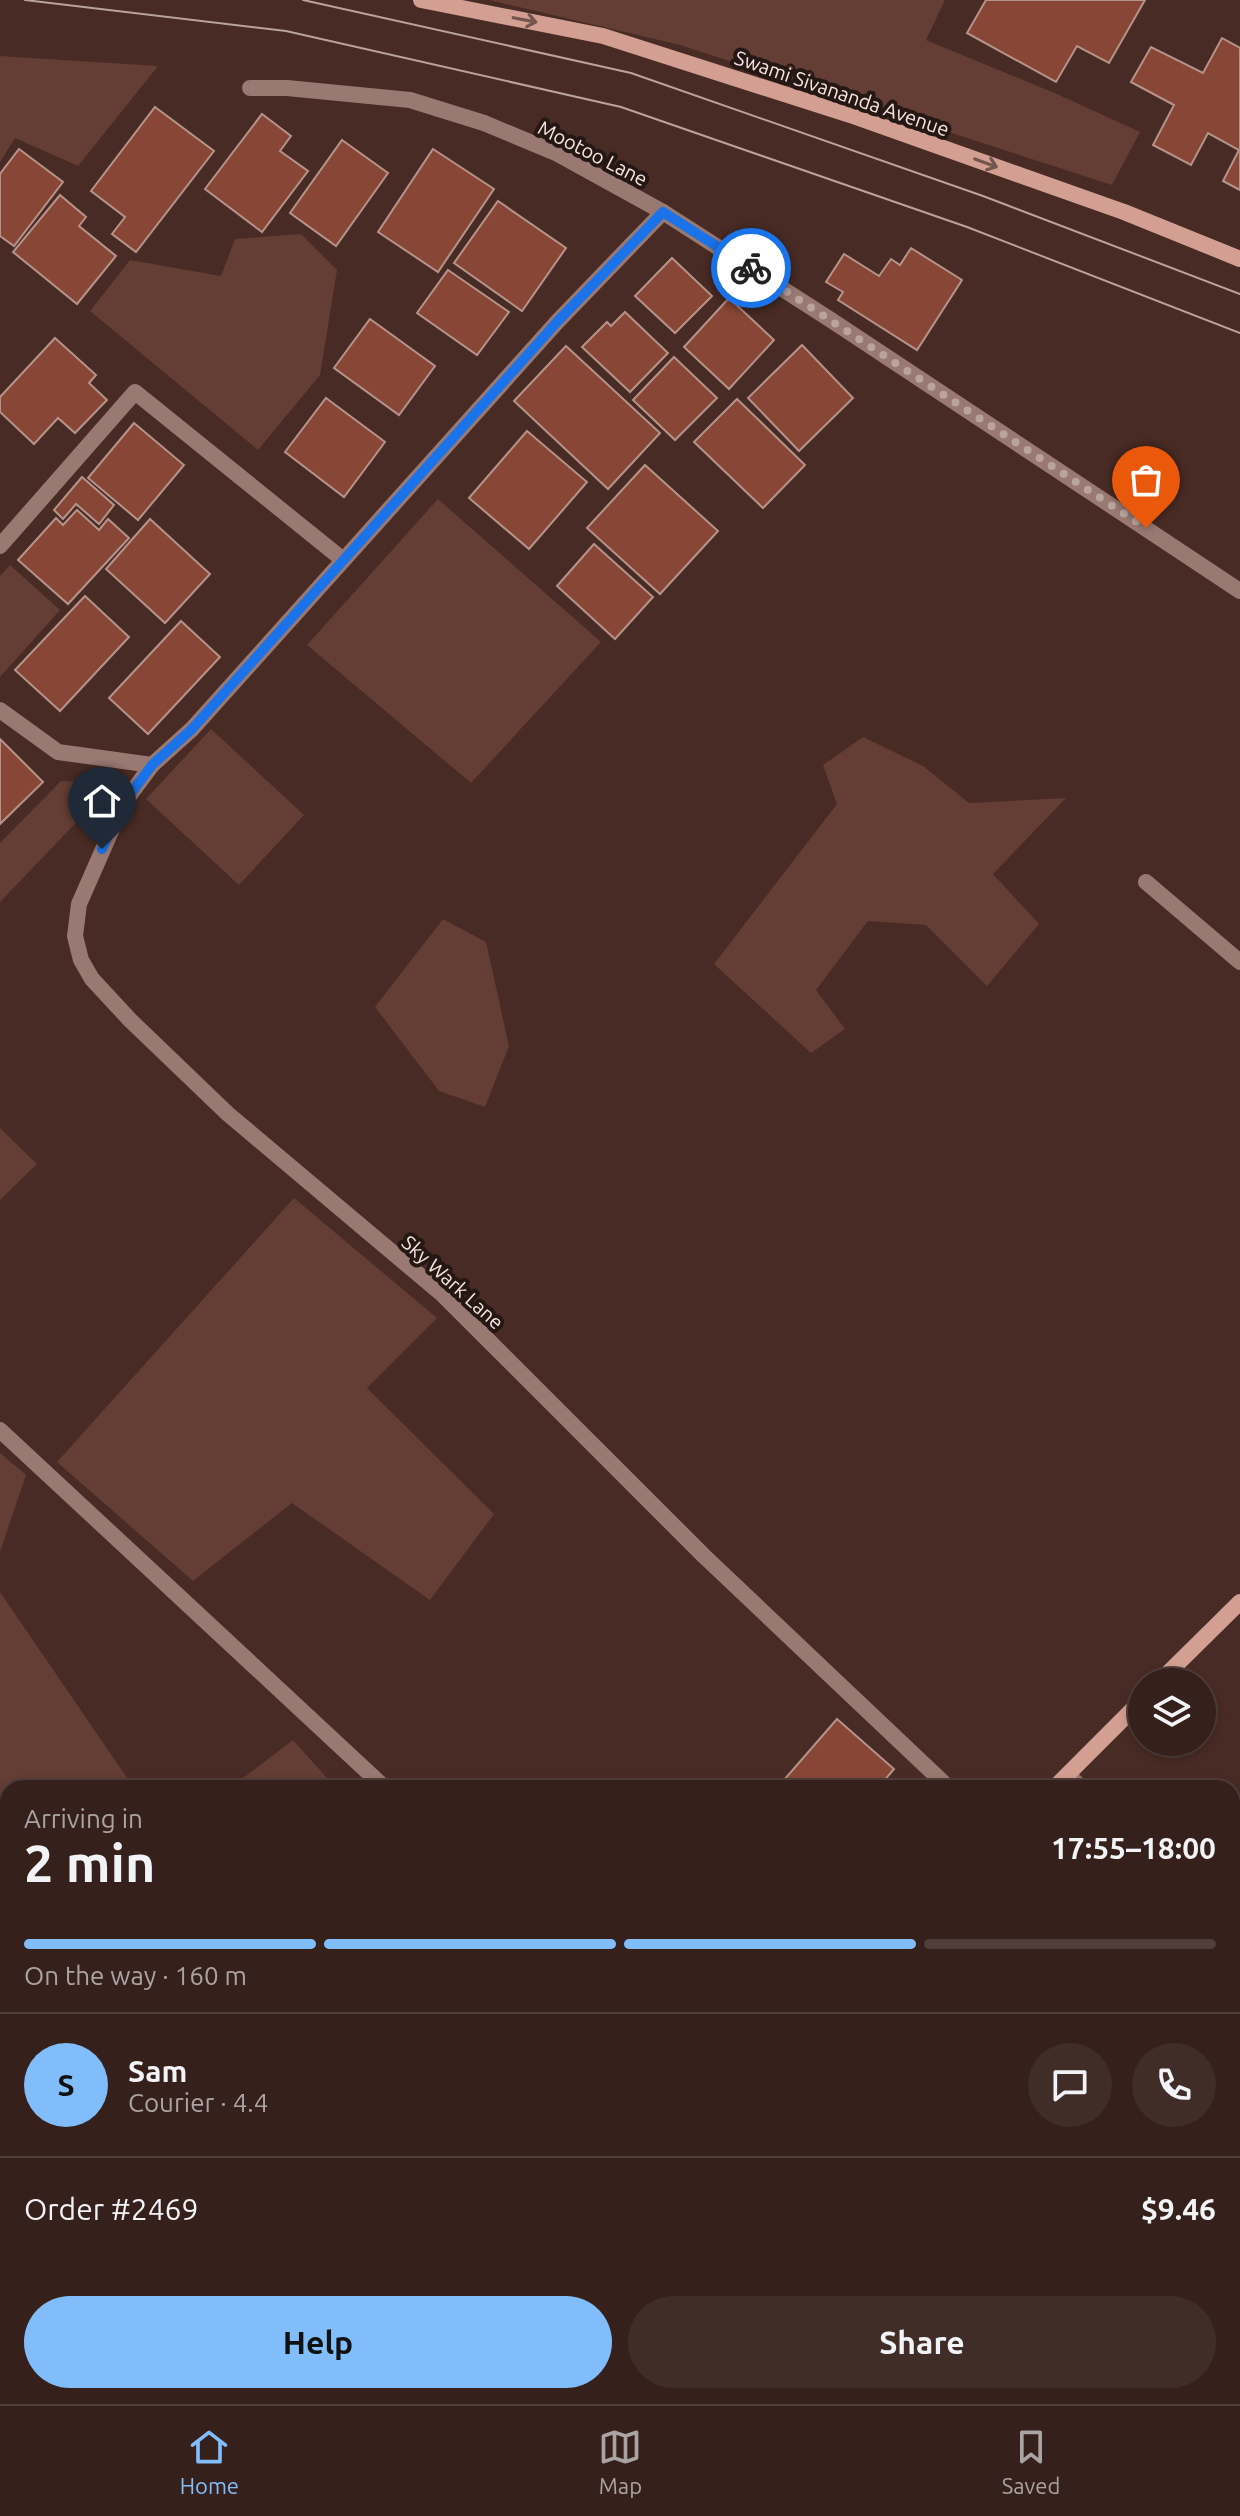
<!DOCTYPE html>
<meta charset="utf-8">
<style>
body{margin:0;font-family:Ubuntu,sans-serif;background:#412d28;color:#f1f3f6;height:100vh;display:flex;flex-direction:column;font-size:30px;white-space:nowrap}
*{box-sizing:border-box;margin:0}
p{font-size:26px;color:#aaa3a3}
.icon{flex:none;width:44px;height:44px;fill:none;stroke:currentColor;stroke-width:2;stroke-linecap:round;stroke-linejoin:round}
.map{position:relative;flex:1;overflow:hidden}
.panel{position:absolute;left:0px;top:1780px;width:1240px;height:624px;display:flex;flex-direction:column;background:#36201b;border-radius:24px 24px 0 0;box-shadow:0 4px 12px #0003,0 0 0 2px #503e3a}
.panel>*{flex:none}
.buttons{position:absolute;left:1128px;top:1668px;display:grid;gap:16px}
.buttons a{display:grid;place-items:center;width:88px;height:88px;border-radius:50%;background:#36201b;box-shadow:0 4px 12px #0003,0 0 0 2px #503e3a;font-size:40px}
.pin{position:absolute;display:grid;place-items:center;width:68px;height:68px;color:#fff;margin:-82px -34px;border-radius:50% 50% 50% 0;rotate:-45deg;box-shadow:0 0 8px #0007}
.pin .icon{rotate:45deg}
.courier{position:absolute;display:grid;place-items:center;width:80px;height:80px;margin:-40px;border:6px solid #1a73e8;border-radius:50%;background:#fff;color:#222;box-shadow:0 2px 10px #0007}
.headline em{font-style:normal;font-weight:600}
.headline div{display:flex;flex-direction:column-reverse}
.headline{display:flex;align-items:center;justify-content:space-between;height:136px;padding:0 24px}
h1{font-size:52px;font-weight:600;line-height:60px}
.bar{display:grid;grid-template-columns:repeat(4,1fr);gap:12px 8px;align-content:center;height:96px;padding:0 24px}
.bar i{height:10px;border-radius:6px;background:#503e3a}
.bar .on{background:#80bdfa}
.bar p{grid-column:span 4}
.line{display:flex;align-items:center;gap:20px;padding:0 24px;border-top:2px solid #503e3a}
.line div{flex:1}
.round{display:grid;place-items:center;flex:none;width:84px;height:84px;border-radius:42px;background:#412d28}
.action{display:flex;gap:16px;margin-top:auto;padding:16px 24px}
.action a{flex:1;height:92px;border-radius:48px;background:#80bdfa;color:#111;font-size:32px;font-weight:600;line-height:92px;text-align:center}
.action a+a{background:#412d28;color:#f1f3f6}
.menu{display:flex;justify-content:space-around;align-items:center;height:112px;border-top:2px solid #503e3a;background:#36201b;font-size:22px;color:#aaa3a3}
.menu a{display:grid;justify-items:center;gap:4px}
.menu .on{color:#80bdfa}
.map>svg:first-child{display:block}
.green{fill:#643d34}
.building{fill:#884636;stroke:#b6938a;stroke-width:2}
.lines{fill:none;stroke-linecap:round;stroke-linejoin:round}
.street{stroke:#997971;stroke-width:16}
.secondary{stroke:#d29f92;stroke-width:16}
.tram{stroke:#b9a39d;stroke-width:2}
.oneway{stroke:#73554d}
.done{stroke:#baa49e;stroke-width:8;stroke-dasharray:0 14.4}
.route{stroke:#1a73e8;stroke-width:10}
.labels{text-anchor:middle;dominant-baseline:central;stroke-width:8;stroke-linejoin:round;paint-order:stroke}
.street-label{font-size:20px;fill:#f8e5e0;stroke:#251814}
</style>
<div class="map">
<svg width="1240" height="2404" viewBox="0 0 1240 2404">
<rect width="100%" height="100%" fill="#482b24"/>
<!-- green -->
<g class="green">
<path d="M489,0H945L926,40L1057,94L1140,132L1112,185L680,45Z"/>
<path d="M0,56L158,66L78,166L15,138L0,162Z"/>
<path d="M301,234L337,270L320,375L258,450L90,311L130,260L221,276L235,239Z"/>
<path d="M438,499L601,642L471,783L307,645Z"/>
<path d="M10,565L60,610L0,677V576Z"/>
<path d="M211,729L304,815L239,885L146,799Z"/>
<path d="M863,737L923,766L969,803L1066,798L993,874L1039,924L987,986L926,925L868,921L816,990L845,1029L811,1053L714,964L837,804L823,765Z"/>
<path d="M61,781L114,783L0,902V843Z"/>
<path d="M443,919L486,942L509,1046L485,1107L439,1091L375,1007Z"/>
<path d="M0,1128L37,1164L0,1200Z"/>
<path d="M294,1198L437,1318L367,1388L494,1514L430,1600L292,1503L193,1581L57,1462Z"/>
<path d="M0,1453L26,1475L0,1552Z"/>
<path d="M0,1592L134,1788H8V1994L0,1984Z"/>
<path d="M293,1740L336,1788H230Z"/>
<path d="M1232,1968L1240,1976V2183L1232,2174Z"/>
<path d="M5,2155L8,2158V2396H37L28,2404H5L0,2398V2161Z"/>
<path d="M294,2396H433L425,2404H302Z"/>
</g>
<!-- building -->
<g class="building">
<path d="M986,0H1145L1109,63L1077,46L1056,82L967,33Z"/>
<path d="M1222,38L1240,48V190L1223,181L1239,150L1208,133L1191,165L1153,145L1174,105L1131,82L1151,47L1203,73Z"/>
<path d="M155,107L214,151L136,252L112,234L125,217L91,191Z"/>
<path d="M262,114L291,136L280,151L308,171L262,232L205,189Z"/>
<path d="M342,140L388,173L336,246L290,213Z"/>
<path d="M19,149L63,182L14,246L0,236V174Z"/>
<path d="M433,149L494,189L438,272L378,232Z"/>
<path d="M60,195L86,217L79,226L116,256L77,304L13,252Z"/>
<path d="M498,201L566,248L522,311L454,263Z"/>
<path d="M911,248L962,280L917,350L838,300L843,292L826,282L844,254L879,276L891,259L900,265Z"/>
<path d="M672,258L712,296L675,333L635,296Z"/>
<path d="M448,270L509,312L477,355L417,313Z"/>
<path d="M729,298L774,340L729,389L684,347Z"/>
<path d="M625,312L668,353L630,392L582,347L607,322L611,326Z"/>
<path d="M370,319L435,366L399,415L334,368Z"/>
<path d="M55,338L96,375L89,383L107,400L75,433L58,418L34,444L0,412V397Z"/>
<path d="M802,345L853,398L799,451L748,398Z"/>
<path d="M566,346L660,433L608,489L514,401Z"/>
<path d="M674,357L717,398L675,440L633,400Z"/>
<path d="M326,398L385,442L344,497L285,452Z"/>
<path d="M737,399L805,465L763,508L694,442Z"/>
<path d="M134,423L184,465L138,520L88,478Z"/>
<path d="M527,431L587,482L529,549L469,498Z"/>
<path d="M645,465L718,531L660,594L587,528Z"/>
<path d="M82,477L114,505L99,524L76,504L63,519L54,510Z"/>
<path d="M77,510L99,530L108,519L129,538L68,604L18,560L56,518L63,525Z"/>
<path d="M150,519L210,574L165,623L106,569Z"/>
<path d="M594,544L653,597L615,639L557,586Z"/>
<path d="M85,596L129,637L60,711L15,670Z"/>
<path d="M181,621L220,657L148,734L109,698Z"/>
<path d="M0,739L43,782L0,824Z"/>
<path d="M837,1719L894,1769L883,1782L889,1788H777Z"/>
</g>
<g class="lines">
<!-- street -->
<g class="street">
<path d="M250,88H287L410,100L484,123L556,153L663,212L831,320L1240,591"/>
<path d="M0,546L135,392L342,559"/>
<path d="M0,710L58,752L152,765L192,729L557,322L663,212"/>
<path d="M152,765L123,804L79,904L75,936L81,960L92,979L130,1020L228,1114L443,1295L704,1556L949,1788"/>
<path d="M1146,882L1240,962"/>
<path d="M0,1430L385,1788"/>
<path d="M1068,1774L1081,1788"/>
<path d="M1232,1948L1240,1956"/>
<path d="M1014,2396L1020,2404"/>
</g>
<!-- secondary -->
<g class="secondary">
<path d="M421,0L603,36L856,117L1124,212L1240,259"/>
<path d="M1159,1682L1240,1602"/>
<path d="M1054,1788L1142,1700"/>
<path d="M461,2404L469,2396"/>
</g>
<!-- tram -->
<g class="tram">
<path d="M25,0L286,31L621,107L967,227L1240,333"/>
<path d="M303,0L631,73L983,196L1240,294"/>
</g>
</g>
<!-- one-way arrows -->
<defs><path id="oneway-shaft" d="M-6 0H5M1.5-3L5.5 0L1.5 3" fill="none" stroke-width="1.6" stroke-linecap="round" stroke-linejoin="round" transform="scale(2)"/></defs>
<g class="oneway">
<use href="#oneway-shaft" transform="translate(525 20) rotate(11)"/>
<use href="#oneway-shaft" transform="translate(986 163) rotate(20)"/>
</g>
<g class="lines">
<!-- done -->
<path class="done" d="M751,268L1146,528"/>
<!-- route -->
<path class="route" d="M102,849L123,804L152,765L192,729L557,322L663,212L751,268"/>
</g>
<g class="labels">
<!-- street labels -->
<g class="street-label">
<text transform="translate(842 93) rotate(19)">Swami Sivananda Avenue</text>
<text transform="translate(593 153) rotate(27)">Mootoo Lane</text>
<text transform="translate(453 1282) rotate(42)">Sky Wark Lane</text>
</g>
</g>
</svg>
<div class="buttons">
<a><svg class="icon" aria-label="layers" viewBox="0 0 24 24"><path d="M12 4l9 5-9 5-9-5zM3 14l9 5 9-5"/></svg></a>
</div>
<div class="pin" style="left:1146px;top:528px;background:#ea580c"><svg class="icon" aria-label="bag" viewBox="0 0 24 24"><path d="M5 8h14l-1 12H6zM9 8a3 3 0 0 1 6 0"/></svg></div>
<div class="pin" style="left:102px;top:849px;background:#1f2937"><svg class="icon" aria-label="home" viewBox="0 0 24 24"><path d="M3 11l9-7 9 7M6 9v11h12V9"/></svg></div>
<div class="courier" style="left:751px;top:268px"><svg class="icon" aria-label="bike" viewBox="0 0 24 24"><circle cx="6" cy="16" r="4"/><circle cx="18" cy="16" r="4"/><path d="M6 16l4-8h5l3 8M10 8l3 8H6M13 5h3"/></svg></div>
<section class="panel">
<div class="headline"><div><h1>2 min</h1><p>Arriving in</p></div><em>17:55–18:00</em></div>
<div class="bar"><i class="on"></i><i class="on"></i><i class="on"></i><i></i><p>On the way · 160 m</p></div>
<div class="line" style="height:144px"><b class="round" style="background:#80bdfa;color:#111">S</b><div><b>Sam</b><p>Courier · 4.4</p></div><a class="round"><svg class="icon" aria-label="chat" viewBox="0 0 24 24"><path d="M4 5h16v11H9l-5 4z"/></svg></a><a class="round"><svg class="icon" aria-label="phone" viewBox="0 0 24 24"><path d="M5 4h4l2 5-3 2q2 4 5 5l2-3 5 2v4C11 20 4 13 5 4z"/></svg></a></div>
<div class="line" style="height:104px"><div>Order #2469</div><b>$9.46</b></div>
<div class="action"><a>Help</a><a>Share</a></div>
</section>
</div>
<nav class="menu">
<a class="on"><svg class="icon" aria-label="home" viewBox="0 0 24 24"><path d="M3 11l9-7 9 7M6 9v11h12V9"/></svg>Home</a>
<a><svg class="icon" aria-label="map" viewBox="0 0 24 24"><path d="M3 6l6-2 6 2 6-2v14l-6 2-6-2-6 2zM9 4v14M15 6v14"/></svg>Map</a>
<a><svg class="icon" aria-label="saved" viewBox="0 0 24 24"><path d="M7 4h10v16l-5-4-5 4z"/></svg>Saved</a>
</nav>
